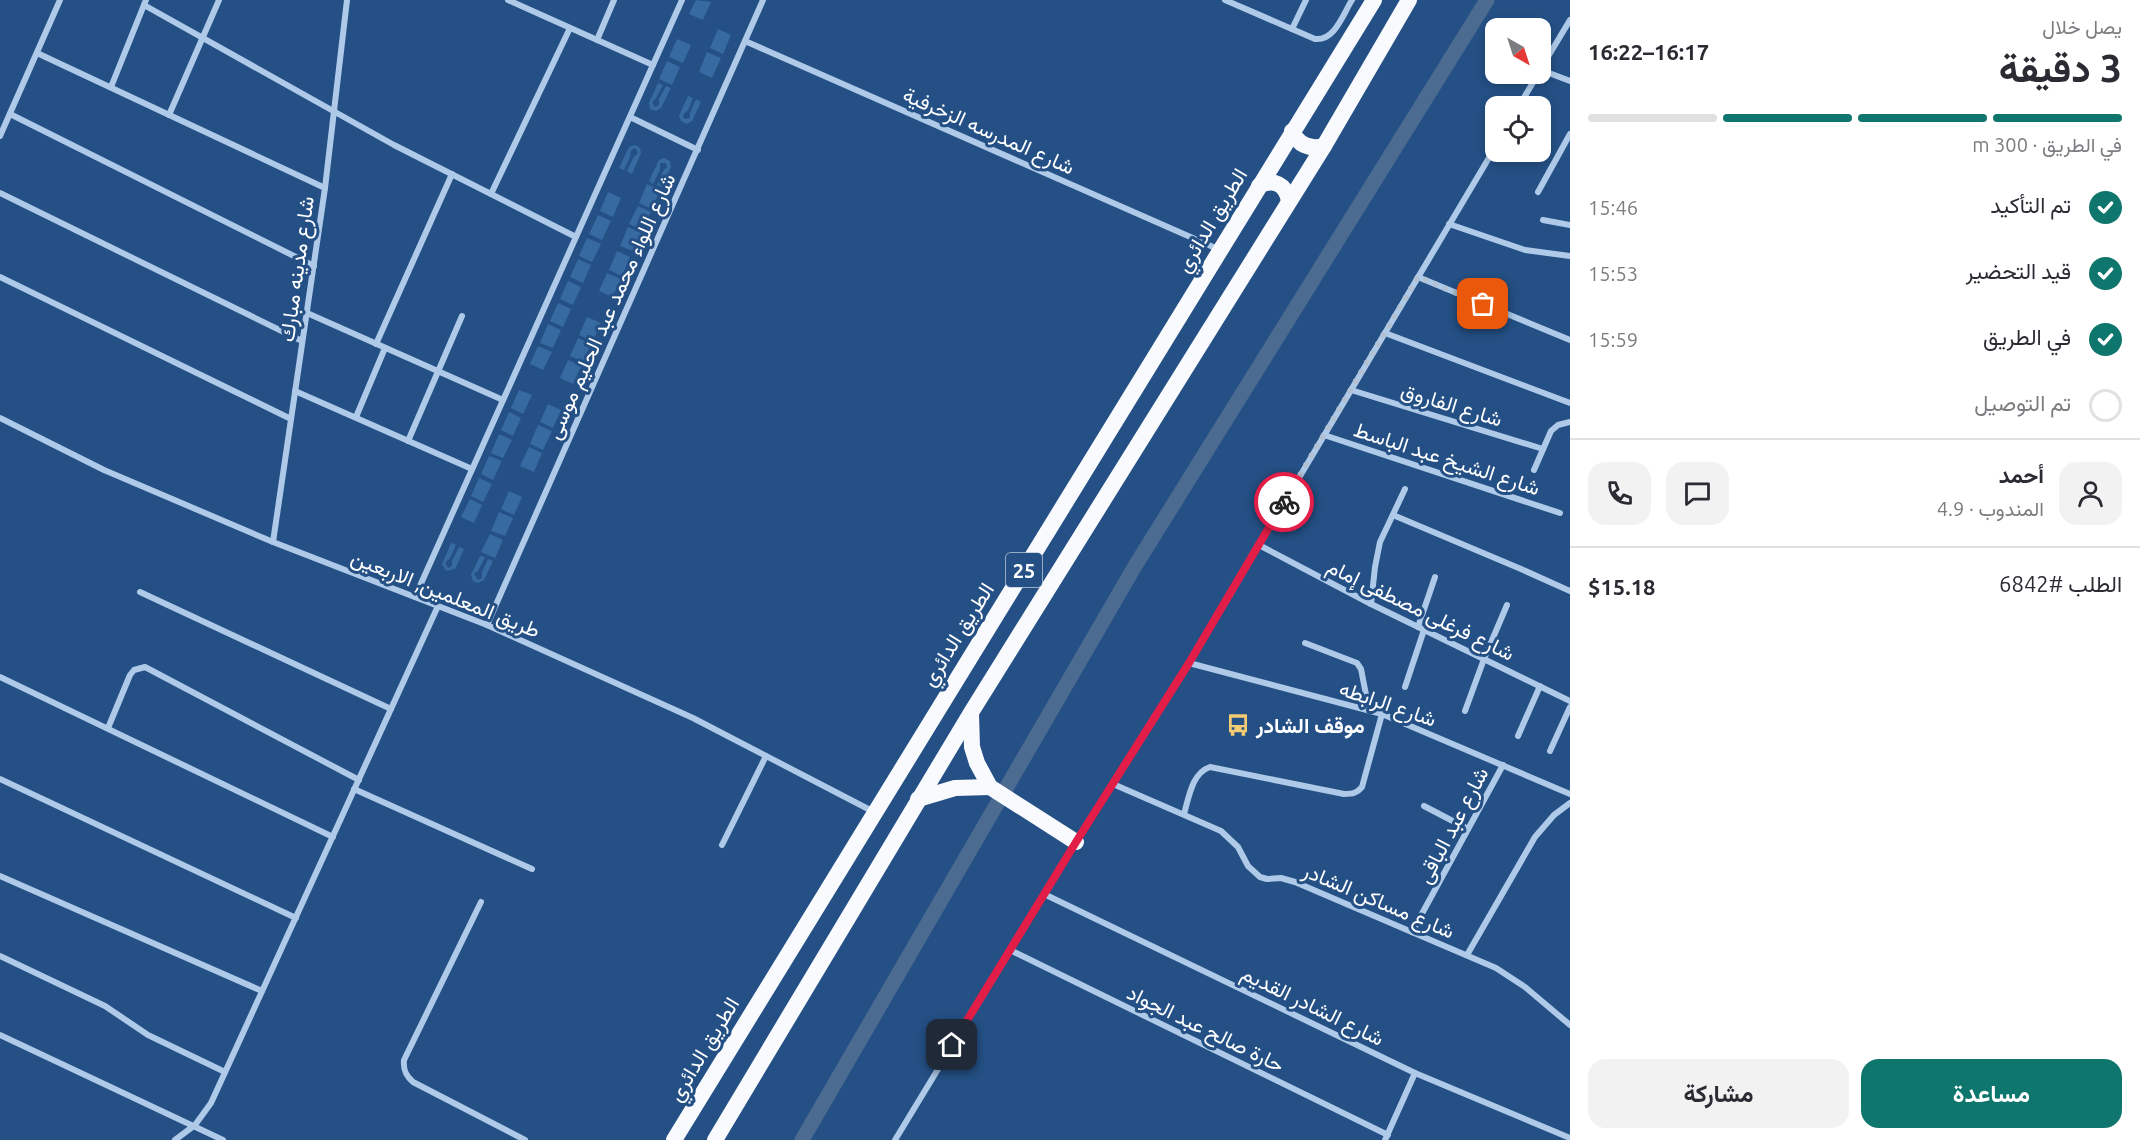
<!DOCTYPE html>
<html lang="ar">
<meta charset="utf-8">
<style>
body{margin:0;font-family:Ubuntu,Vazirmatn,sans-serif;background:#f2f2f3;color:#2b2b33;direction:rtl;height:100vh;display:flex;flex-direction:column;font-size:22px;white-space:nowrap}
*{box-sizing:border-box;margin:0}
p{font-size:20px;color:#7c7c81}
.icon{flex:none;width:33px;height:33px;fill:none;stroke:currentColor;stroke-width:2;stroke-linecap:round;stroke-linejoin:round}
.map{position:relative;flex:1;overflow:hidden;direction:ltr}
.drawer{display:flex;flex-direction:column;background:#fff;width:570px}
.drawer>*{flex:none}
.needle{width:39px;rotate:141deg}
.buttons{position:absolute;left:1485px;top:18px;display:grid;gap:12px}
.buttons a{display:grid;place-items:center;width:66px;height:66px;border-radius:12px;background:#fff;box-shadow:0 3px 9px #0003;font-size:30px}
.pin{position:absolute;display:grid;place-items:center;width:51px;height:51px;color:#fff;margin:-26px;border-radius:12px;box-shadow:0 3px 9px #0006}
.courier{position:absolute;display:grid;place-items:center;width:60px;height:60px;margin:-30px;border:4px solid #e11d48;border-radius:50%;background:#fff;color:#222;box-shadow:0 2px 8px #0007}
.head em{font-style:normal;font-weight:700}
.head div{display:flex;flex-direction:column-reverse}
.head{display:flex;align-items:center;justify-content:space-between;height:102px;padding:0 18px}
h1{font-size:39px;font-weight:700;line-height:45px}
.bar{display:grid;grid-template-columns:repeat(4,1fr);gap:9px 6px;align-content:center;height:72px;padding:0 18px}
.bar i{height:8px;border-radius:4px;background:#e1e1e2}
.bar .on{background:#0f766e}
.bar p{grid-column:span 4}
.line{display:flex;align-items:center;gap:15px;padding:0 18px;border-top:2px solid #e1e1e2}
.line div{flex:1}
.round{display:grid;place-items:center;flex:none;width:63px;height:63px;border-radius:18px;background:#f2f2f3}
ol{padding:0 18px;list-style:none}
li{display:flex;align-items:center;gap:18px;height:66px}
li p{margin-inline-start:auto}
li .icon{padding:6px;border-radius:50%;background:#0f766e;color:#fff;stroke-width:4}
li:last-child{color:#7c7c81}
li i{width:33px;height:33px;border:3px solid #e1e1e2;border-radius:50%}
.button{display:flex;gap:12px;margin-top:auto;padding:12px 18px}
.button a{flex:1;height:69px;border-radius:18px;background:#0f766e;color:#fff;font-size:24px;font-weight:700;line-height:69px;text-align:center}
.button a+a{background:#f2f2f3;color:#2b2b33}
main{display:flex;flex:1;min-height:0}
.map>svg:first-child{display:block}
.green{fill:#386aa2}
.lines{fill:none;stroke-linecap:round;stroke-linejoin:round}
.canal{stroke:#4b6b91;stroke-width:15}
.minor{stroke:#aecae8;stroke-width:6}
.trunk{stroke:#f8fafe;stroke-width:16}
.done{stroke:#b2c2d4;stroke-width:6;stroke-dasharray:0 10.8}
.route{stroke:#e11d48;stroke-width:8}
.labels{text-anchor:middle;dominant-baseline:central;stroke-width:6;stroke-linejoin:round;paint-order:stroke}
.shield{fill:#245085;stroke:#bdcada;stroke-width:1.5}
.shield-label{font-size:20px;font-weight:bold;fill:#fff}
.street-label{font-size:21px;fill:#fff;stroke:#245085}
.poi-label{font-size:21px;font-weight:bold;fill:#fff;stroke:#245085;text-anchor:start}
</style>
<main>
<section class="drawer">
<div class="head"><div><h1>3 دقيقة</h1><p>يصل خلال</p></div><em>16:17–16:22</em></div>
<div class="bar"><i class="on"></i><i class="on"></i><i class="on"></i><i></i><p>في الطريق · 300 m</p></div>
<ol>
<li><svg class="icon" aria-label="check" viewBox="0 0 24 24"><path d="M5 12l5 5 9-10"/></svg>تم التأكيد<p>15:46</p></li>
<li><svg class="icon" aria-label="check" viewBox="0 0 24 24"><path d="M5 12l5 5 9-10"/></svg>قيد التحضير<p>15:53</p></li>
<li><svg class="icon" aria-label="check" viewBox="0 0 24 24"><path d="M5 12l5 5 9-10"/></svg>في الطريق<p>15:59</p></li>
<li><i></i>تم التوصيل</li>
</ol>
<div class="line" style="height:108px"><a class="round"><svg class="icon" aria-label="person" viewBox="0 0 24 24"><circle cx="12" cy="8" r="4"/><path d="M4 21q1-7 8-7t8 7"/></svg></a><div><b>أحمد</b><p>المندوب · 4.9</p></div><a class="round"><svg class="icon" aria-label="chat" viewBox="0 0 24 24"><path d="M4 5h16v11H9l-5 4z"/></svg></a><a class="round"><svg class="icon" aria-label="phone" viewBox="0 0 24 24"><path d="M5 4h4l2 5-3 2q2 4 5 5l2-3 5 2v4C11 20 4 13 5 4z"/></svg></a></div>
<div class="line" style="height:78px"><div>الطلب #6842</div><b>$15.18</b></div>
<div class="button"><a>مساعدة</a><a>مشاركة</a></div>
</section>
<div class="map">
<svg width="1570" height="1140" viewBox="0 0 1570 1140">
<rect width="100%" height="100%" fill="#245085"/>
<!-- green -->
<g class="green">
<path d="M696,0L711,2L703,20L689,14Z"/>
<path d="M718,29L731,35L723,54L710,48Z"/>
<path d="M677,39L691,45L683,63L669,57Z"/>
<path d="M707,52L721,58L712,78L699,72Z"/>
<path d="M667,61L680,67L672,85L659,79Z"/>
<path d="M658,83L663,85L656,98L652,102L655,107L659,105V99L666,86L671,88L661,108L656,111L650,109L649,103Z"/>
<path d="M688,96L693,98L688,110L683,115L684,119L690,118V113L696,99L701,102L692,121L687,124L681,121L679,116Z"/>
<path d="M635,145L640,148L641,153L632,174L627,171L633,158L638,153L635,148L631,150L630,157L624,170L619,168L629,147Z"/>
<path d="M664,158L670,161L671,167L662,187L657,185L663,171L667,167L666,163H660V170L653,184L649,181L659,160Z"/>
<path d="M647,184L660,190L652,209L639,203Z"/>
<path d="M608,192L621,198L613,217L600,211Z"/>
<path d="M638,206L651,212L642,230L629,224Z"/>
<path d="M598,215L611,221L602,240L589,234Z"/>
<path d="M628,227L641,233L633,251L620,246Z"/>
<path d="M587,238L601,244L592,262L579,256Z"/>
<path d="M617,251L630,257L622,276L609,270Z"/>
<path d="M578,259L591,265L583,283L570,277Z"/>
<path d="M607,273L621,279L612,297L599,291Z"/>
<path d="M568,281L581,287L573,305L560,299Z"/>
<path d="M558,303L571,309L563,327L550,321Z"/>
<path d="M587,317L601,323L593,341L579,335Z"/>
<path d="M548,324L561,330L553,348L540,343Z"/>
<path d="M578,338L591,344L583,362L570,356Z"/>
<path d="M538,346L552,352L543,370L530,364Z"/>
<path d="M568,360L581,366L573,384L560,378Z"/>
<path d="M519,390L532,395L523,414L511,408Z"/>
<path d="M548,404L561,410L553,428L540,422Z"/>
<path d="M509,412L521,418L513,436L501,430Z"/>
<path d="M538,425L552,431L543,450L530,444Z"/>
<path d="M499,434L512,440L503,458L491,453Z"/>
<path d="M529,447L542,453L534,472L520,466Z"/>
<path d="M489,456L502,461L493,480L481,474Z"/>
<path d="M479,478L492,484L483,502L471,496Z"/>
<path d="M509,491L522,497L514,515L501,509Z"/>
<path d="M470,499L482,505L474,523L461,517Z"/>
<path d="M499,512L513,518L505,536L491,531Z"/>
<path d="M490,534L503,540L495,558L481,552Z"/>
<path d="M451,543L456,545L450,558L445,563L448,568L452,566V561L459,547L464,549L455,569L446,571L442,564Z"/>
<path d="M480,556L485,557L478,571L474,574L478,580L482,578V572L488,559L493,561L484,580L478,583L473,581L471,575Z"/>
</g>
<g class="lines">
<!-- canal -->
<path class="canal" d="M802,1140L1135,566L1487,0"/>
<!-- minor -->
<g class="minor">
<path d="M508,0L653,65"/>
<path d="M1225,0L1315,39C1335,41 1343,14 1352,0"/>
<path d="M144,5L394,145L576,237"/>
<path d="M1292,29L1306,0"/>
<path d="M597,40L614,0"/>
<path d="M745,41L1220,250"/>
<path d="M37,53L325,188"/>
<path d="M1540,70L1570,20"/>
<path d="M1541,70L1570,81"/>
<path d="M111,87L146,0"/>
<path d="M1519,106L1538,74"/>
<path d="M10,114L314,266"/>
<path d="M169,115L219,0"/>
<path d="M630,117L698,150"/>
<path d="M0,136L60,0"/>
<path d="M1538,192L1570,134"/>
<path d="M0,193L302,341"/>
<path d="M491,194L570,28"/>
<path d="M1543,220L1570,225"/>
<path d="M1449,224L1525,250L1570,256"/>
<path d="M0,277L291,419"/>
<path d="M1418,277L1570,340"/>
<path d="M307,313L503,400"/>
<path d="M1385,333L1570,403"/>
<path d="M376,344L452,174"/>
<path d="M1351,390L1543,449"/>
<path d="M295,391L472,469"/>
<path d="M356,417L385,348"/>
<path d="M0,418L104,470L273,542L487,625L693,718L874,812"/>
<path d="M1324,435L1560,513"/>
<path d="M408,441L462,316"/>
<path d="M1534,470L1551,431L1558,425L1570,422"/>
<path d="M1393,515L1521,569L1570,591"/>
<path d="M273,542L325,188L347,0"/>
<path d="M1259,545L1371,604L1570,701"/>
<path d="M140,592L391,709"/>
<path d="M415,597L682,0"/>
<path d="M1371,604L1375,567L1380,542L1405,489"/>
<path d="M487,625L763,0"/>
<path d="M1418,627L1435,577"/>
<path d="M1305,643L1357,663L1361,669L1369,710"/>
<path d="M1189,663L1382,714L1570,794"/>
<path d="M0,677L333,837"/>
<path d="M1405,687L1424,630"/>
<path d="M1465,711L1484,659L1507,605"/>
<path d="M108,728L130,675L134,670L145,667L359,780"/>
<path d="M1518,736L1540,686"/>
<path d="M1550,751L1570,707"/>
<path d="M0,779L296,918"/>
<path d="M1113,784L1221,831L1238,847L1248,866L1260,877L1267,879L1281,878L1295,882L1496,968L1525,987L1570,1025"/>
<path d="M354,789L532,869"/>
<path d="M1424,806L1468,829"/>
<path d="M1184,814C1189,797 1192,773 1210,767L1344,794C1353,794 1357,793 1362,787L1382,714"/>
<path d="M722,845L766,756"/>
<path d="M0,876L262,991"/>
<path d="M1044,894L1415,1073L1570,1138"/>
<path d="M481,902L404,1060C403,1070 406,1076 413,1082L525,1140"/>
<path d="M1412,932L1503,765"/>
<path d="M1010,950L1388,1135"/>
<path d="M1467,955L1535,837L1554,815L1570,803"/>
<path d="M0,956L105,1006L148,1035L225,1072"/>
<path d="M0,1035L223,1140"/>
<path d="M175,1140L195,1125L211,1103L438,606"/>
<path d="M895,1140L1076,842L1189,663L1496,146"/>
<path d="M1385,1140L1415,1073"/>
</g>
<!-- trunk -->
<g class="trunk">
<path d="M1292,131C1298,145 1309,150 1324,146"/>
<path d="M1259,186C1273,178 1286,184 1289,201"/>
<path d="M971,714L972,747L977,763L990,787L1076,842"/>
<path d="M918,799L955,788L990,787"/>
<path d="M674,1140L1374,0"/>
<path d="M715,1140L972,711L1324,146L1409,0"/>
</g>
</g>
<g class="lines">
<!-- done -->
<path class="done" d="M1284,502L1418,277L1483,304"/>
<!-- route -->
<path class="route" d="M952,1045L1076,842L1189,663L1284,502"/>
</g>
<!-- icons -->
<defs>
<g id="bus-bare" transform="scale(1.8)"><path d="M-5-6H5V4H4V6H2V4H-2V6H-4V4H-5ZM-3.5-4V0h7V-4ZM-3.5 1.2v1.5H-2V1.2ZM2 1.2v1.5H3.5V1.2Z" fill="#f3cb72" stroke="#245085" stroke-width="2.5" paint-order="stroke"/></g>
</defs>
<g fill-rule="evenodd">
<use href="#bus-bare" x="1238" y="725"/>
</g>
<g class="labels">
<!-- shield labels -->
<rect class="shield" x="1006" y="553" width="36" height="34" rx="4.5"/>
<g class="shield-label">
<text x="1024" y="570">25</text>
</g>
<!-- street labels -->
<g class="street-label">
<text transform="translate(989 130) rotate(24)">شارع المدرسه الزخرفية</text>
<text transform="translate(1211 220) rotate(-59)">الطريق الدائري</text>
<text transform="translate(296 269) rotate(-82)">شارع مدينه مبارك</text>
<text transform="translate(610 306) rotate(-66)">شارع اللواء محمد عبد الحليم موسى</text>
<text transform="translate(1452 404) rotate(17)">شارع الفاروق</text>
<text transform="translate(1447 458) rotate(18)">شارع الشيخ عبد الباسط</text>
<text transform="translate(446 593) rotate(22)">طريق المعلمين, الاربعين</text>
<text transform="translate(1421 609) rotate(26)">شارع فرغلى مصطفى إمام</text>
<text transform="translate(957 634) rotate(-58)">الطريق الدائري</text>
<text transform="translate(1388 703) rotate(19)">شارع الرابطه</text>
<text transform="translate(1452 825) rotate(-62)">شارع عبد الباقى</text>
<text transform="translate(1379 900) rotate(23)">شارع مساكن الشادر</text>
<text transform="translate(1313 1005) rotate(26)">شارع الشادر القديم</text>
<text transform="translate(1206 1028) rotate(26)">حارة صالح عبد الجواد</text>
<text transform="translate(703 1049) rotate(-59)">الطريق الدائري</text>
</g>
<!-- poi labels -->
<g class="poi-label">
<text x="1256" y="725">موقف الشادر</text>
</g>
</g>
</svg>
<div class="buttons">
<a><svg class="needle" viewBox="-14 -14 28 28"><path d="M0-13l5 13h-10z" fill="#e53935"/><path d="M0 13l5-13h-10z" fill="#7c7c81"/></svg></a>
<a><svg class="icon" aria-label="locate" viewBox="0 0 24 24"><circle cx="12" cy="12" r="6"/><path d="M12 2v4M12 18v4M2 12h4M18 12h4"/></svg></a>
</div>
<div class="pin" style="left:1483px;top:304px;background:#ea580c"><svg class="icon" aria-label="bag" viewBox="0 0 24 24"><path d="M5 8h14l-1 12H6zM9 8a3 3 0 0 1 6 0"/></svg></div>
<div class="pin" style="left:952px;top:1045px;background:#1f2937"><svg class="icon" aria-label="home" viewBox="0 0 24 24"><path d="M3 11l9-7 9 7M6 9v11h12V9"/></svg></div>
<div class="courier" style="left:1284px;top:502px"><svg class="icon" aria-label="bike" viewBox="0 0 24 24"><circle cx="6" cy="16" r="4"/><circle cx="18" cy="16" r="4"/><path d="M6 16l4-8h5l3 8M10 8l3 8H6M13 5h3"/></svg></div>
</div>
</main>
